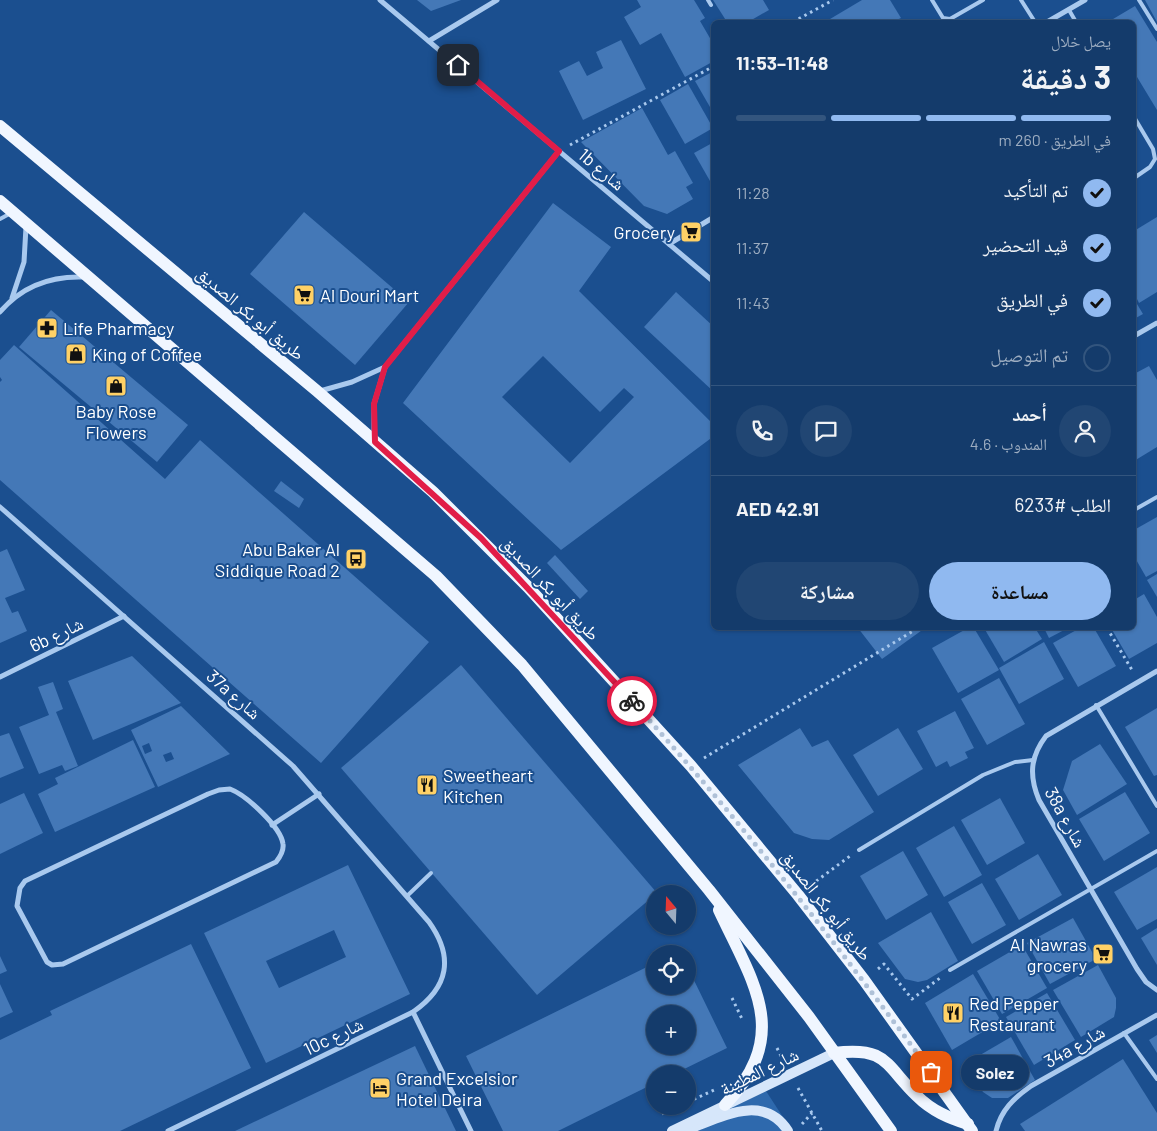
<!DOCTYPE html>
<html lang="ar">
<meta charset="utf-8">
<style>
body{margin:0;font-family:Barlow,"Noto Naskh Arabic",sans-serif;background:#214673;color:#f1f3f6;direction:rtl;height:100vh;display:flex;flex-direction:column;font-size:19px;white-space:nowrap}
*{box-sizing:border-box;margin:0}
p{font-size:16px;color:#9dadc1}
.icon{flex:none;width:28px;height:28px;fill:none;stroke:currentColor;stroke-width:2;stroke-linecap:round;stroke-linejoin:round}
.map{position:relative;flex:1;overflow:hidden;direction:ltr}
.panel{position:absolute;left:711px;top:20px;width:425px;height:610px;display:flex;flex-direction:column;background:#143b6b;border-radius:8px;box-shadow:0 1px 4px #0004,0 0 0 1px #33557e;direction:rtl}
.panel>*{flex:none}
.needle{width:32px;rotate:341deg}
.buttons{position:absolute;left:646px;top:885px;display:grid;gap:10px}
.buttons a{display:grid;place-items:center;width:50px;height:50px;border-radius:50%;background:#143b6b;box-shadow:0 1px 4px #0004,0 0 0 1px #33557e;font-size:25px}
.pin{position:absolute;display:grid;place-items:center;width:42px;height:42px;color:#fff;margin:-21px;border-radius:10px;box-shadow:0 2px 8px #0006}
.courier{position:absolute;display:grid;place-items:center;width:50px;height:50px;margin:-25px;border:4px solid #e11d48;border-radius:50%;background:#fff;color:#222;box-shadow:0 1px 6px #0007}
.bubble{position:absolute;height:35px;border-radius:18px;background:#143b6b;box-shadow:0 1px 4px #0004,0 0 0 1px #33557e;font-size:16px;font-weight:700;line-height:35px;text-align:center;direction:rtl}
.summary em{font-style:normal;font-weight:700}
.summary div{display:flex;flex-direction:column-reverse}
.summary{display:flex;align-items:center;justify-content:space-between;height:85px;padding:0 25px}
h1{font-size:32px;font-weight:700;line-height:38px}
.bar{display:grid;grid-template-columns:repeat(4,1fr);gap:8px 5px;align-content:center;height:60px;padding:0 25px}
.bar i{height:6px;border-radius:4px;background:#33557e}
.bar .selected{background:#90b9f0}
.bar p{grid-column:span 4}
.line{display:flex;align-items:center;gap:12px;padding:0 25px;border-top:1px solid #33557e}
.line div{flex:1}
.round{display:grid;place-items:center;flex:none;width:52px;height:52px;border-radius:26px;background:#214673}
ol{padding:0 25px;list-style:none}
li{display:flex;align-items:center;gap:15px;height:55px}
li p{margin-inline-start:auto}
li .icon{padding:5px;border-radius:50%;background:#90b9f0;color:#111;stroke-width:4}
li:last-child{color:#9dadc1}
li i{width:28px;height:28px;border:2px solid #33557e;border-radius:50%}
.cta{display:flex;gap:10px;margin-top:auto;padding:10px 25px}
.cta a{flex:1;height:58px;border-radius:30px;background:#90b9f0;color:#111;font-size:20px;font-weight:700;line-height:58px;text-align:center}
.cta a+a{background:#214673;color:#f1f3f6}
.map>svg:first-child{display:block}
.green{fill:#2e69ad}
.building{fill:#4478b7;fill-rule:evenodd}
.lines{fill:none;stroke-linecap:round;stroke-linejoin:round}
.path{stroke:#a9c9ee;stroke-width:3;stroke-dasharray:2.5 4;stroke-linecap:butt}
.lane{stroke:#a9c9ee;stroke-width:4}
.street{stroke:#a9c9ee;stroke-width:5}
.secondary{stroke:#d6e6fa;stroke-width:10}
.primary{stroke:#f0f6ff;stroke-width:12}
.done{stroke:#afc1d8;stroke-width:5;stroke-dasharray:0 9}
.route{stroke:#e11d48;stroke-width:6}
.labels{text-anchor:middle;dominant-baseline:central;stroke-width:4;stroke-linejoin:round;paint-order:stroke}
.street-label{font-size:18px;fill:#fff;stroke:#1b4f8f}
.poi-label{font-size:18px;fill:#fff;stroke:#1b4f8f;text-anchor:start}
</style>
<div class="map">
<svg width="1157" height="1131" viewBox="0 0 1157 1131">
<rect width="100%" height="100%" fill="#1b4f8f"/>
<!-- green -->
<path class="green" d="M766,1091L792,1131H683Z"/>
<!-- building -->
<g class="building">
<path d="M417,0H461L431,11Z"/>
<path d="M637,0H694L705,18L700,21L714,45V61L685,77L661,33L640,45L624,17L641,7Z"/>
<path d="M713,0H763L769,10L748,22H727Z"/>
<path d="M862,0H890L901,18L892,22H825Z"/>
<path d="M1145,0H1157V22Z"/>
<path d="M1135,6L1157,42V110L1134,72V22H1108Z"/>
<path d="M621,40L646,89L583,120L559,71L579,61L587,76L603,68L596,52Z"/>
<path d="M714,71V114L695,81Z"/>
<path d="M688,84L713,128L685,144L660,100Z"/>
<path d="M642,108L668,155L675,151L693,183L686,187L693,199L667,214L644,206L581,142Z"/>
<path d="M714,142V188L694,153Z"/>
<path d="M553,203L611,247L579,291L714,425V436L561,550L403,403ZM543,356L600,412L624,388L634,397L570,463L502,397Z"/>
<path d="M304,212L409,302L355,365L250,274Z"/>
<path d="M1157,217V292L1139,303L1134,293V231Z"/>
<path d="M676,292L714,327V392L644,327Z"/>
<path d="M1134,299L1143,314L1134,319Z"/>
<path d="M51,310L188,425L157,462L19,347Z"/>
<path d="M14,345L165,479L200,440L429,642L321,763L0,480V382L2,380L0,377V360Z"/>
<path d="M1149,366L1157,380V447L1134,461V374Z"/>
<path d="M281,481L304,499L299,508L274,491Z"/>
<path d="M1157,517V571L1146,577L1134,556V530Z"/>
<path d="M7,549L25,590L5,598L12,613L18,611L27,631L0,643V552Z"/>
<path d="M555,555L588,591L580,599L547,563Z"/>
<path d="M1157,574V597L1147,580Z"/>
<path d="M1144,594L1157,617V643L1129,659L1111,628H1134V600Z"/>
<path d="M858,628H925L882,659Z"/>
<path d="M968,628H974L999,670L958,693L932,648Z"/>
<path d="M984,628H1035L1042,639L1004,662Z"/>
<path d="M1044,628H1068L1049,638Z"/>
<path d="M1080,628H1094L1116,666L1078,687L1053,643Z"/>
<path d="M1044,642L1064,679L1019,704L999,668Z"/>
<path d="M132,656L181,703L93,740L68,681Z"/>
<path d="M461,665L657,893L537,995L341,768Z"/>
<path d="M999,678L1025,724L987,745L961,699Z"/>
<path d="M53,682L63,709L56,712L78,766L65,771L62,765L39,774L19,727L49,715L38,687Z"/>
<path d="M181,706L230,754L158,787L131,730ZM149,743L152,751L145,754L142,746ZM171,752L174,759L166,762L163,755Z"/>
<path d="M1157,708V775L1154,776L1125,727Z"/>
<path d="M955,711L974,748L965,752L968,758L950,767L947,761L936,767L917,731Z"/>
<path d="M800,728L812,747L828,740L874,812L829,840L812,839L794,833L738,765Z"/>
<path d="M898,728L923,769L878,796L853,755Z"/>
<path d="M9,733L24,768L0,778V736Z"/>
<path d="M133,740L155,787L55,832L38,794L58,784L55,778Z"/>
<path d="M1100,744L1127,784L1077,815L1063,790L1072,761Z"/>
<path d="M1125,792L1150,833L1104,861L1079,819Z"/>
<path d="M24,793L43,833L0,854V804Z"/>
<path d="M1000,798L1025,843L987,865L961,820Z"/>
<path d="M954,826L982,875L944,897L916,848Z"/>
<path d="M903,851L928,895L886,920L860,876Z"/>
<path d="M1038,854L1062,895L1019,920L995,879Z"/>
<path d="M348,865L410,994L266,1063L204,933ZM334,930L346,957L279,988L266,961Z"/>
<path d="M1157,867V919L1137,930L1114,892Z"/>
<path d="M982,883L1006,925L972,944L948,902Z"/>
<path d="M931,912L958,961L927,980L918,982L905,979L878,943Z"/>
<path d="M1073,918L1096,959L1050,984L1027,943Z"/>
<path d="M1157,928V965L1141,938Z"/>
<path d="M191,944L251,1068L120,1131H0V1040L52,1015L50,1011Z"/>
<path d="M1022,945L1047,988L1002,1014L977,971Z"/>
<path d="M0,956L7,971L0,974Z"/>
<path d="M655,963V986H688V968L727,1048L674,1074H655V1083L558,1131H503L466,1056ZM655,1014H688V1046H655Z"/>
<path d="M1098,965L1116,998V1008L1114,1017L1081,1037L1053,990Z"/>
<path d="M973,974L1001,1021L952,1050L925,1003Z"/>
<path d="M0,984L13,1012L0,1018Z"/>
<path d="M1047,993L1075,1040L1034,1065L1006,1017Z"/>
<path d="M1157,1035V1053L1149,1040Z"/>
<path d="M1011,1037L1035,1080L1008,1098H992L983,1092L963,1065Z"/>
<path d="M415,1046L456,1131H235Z"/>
<path d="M1123,1059L1157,1113V1131H1025L1020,1124Z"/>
</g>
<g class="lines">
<!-- path -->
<g class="path">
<path d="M793,22L833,0"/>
<path d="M570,145L714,66"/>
<path d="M1107,628L1132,670"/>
<path d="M704,758L918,628"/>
<path d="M811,885L850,856"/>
<path d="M878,969L884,964L912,999L940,978"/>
<path d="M732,998L743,1021"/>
<path d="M777,1048L783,1060"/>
<path d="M798,1088L822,1131"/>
<path d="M688,1102L714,1090"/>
<path d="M662,1114L679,1106"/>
<path d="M802,1124L812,1113"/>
</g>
<!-- lane -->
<g class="lane">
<path d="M708,0L711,5"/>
<path d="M932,0L943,18L950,19L983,0"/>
<path d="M1021,0L1035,22"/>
<path d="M1139,0L1157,29"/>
<path d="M1069,10L1076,22"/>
<path d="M1134,117L1153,149L1155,159L1150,167L1134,178"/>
<path d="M0,219L11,213"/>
<path d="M1134,510L1157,497"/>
<path d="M1096,705L1157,806"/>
<path d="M859,850L983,775L1015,762L1033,760"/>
<path d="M407,896L431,873"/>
<path d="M950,970L1157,851"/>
<path d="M1124,1033L1157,1079"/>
</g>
<!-- street -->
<g class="street">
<path d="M380,0L714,282"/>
<path d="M1047,22L1085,0"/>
<path d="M429,41L497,0"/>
<path d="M669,244L714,217"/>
<path d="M12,298L24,262L26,227"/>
<path d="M0,312C22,286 50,276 83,277"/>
<path d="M1134,336L1157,323"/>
<path d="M320,391L352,382L385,367"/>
<path d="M374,439V404L385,367L559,151"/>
<path d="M0,507L293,766L429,922C454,957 449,987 413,1012L168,1131"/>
<path d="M1157,671L1046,736C1030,757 1029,776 1039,800L1137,969L1146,982L1157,990"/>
<path d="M0,677L124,616"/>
<path d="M230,789C246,795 281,827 283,844C284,851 280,857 276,862L63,964L52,965L47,962L17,906L20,888L25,881L208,794L219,790Z"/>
<path d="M272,825L319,794"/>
<path d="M413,1012L471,1131"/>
<path d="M996,1131C1001,1110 1014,1098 1031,1086L1157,1015"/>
</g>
<!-- secondary -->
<g class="secondary">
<path d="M686,1130C720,1118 763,1092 788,1131"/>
<path d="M672,1131L834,1053"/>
</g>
<!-- primary -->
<g class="primary">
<path d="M0,126L317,391L433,492L528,587L691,766L798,895L864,980L972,1131"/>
<path d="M0,201L436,576L522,665L709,890L809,1017L891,1131"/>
<path d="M719,910C754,985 792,1034 725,1105"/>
<path d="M834,1053C887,1046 885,1065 917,1096C932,1111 949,1118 968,1124"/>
</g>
</g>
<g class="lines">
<!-- done -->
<path class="done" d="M632,701C739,819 837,944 931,1072"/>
<!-- route -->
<path class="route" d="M458,65L559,151L385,367L374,404L375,442L481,538L632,701"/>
</g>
<!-- icons -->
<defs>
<g id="supermarket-square" transform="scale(1.125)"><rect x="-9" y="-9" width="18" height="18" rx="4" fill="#ffd166" stroke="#1b4f8f"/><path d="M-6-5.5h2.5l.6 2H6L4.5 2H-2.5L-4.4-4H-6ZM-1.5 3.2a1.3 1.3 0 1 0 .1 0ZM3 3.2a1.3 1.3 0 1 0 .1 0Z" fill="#111"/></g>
<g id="pharmacy-square" transform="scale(1.125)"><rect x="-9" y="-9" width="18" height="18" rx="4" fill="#ffd166" stroke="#1b4f8f"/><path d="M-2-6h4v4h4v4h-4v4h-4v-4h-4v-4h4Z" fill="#111"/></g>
<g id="shop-square" transform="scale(1.125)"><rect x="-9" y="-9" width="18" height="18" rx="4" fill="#ffd166" stroke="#1b4f8f"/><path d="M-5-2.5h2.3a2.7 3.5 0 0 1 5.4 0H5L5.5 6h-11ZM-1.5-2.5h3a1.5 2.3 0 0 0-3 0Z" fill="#111"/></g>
<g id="bus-square" transform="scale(1.125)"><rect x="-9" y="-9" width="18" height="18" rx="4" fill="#ffd166" stroke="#1b4f8f"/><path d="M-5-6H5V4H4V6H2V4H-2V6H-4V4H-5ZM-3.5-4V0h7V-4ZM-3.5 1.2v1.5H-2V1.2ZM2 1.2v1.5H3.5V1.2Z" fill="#111"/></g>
<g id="restaurant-square" transform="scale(1.125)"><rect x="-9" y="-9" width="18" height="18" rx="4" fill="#ffd166" stroke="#1b4f8f"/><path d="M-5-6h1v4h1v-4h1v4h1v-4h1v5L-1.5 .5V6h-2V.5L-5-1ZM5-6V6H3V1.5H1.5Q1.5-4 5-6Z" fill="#111"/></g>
<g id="hotel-square" transform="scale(1.125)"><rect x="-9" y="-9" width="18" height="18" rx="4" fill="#ffd166" stroke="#1b4f8f"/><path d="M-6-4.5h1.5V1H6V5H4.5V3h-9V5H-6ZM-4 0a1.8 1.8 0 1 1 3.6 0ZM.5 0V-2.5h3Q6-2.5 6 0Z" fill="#111"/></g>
</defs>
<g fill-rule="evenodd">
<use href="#supermarket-square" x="691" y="232"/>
<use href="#supermarket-square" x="304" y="295"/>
<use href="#pharmacy-square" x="47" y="328"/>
<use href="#shop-square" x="76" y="354"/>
<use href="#shop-square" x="116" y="386"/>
<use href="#bus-square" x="356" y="559"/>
<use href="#restaurant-square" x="427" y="785"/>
<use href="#supermarket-square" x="1103" y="954"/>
<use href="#restaurant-square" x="953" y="1013"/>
<use href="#hotel-square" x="380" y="1088"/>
</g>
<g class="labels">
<!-- street labels -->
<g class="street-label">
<text transform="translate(602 169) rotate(40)">1b شارع</text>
<text transform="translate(251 313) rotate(40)">طريق أبو بكر الصديق</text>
<text transform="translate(551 588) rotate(47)">طريق أبو بكر الصديق</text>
<text transform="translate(56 634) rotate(-26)">6b شارع</text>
<text transform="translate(234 694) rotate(41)">37a شارع</text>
<text transform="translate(1066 817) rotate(61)">38a شارع</text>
<text transform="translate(827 905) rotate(52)">طريق أبو بكر الصديق</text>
<text transform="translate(333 1036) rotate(-26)">10c شارع</text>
<text transform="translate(1074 1046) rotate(-30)">34a شارع</text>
<text transform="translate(759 1071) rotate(-26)">شارع المطينة</text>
</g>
<!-- poi labels -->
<g class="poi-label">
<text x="675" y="232" text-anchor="end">Grocery</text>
<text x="320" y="295">Al Douri Mart</text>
<text x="63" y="328">Life Pharmacy</text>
<text x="92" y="354">King of Coffee</text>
<text x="116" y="411" text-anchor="middle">Baby Rose<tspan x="116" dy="21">Flowers</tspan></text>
<text x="340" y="549" text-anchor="end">Abu Baker Al<tspan x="340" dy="21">Siddique Road 2</tspan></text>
<text x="443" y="775">Sweetheart<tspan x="443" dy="21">Kitchen</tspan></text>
<text x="1087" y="944" text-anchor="end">Al Nawras<tspan x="1087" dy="21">grocery</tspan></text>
<text x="969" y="1003">Red Pepper<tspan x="969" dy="21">Restaurant</tspan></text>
<text x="396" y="1078">Grand Excelsior<tspan x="396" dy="21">Hotel Deira</tspan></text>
</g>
</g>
</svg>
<div class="buttons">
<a><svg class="needle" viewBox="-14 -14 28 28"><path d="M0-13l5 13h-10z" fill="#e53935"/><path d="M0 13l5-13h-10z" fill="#9dadc1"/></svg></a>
<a><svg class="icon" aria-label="locate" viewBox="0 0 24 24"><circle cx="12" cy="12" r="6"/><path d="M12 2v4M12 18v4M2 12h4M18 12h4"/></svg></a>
<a>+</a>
<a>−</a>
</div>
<div class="pin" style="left:931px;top:1072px;background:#ea580c"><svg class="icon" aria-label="bag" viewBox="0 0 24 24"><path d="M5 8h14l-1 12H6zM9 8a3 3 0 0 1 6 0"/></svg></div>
<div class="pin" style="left:458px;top:65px;background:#1f2937"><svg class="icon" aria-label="home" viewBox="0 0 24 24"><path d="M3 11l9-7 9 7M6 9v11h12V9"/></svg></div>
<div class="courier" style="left:632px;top:701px"><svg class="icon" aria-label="bike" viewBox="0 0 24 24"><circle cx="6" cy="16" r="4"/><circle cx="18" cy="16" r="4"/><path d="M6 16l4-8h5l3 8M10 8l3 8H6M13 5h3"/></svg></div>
<div class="bubble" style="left:961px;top:1055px;width:68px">Solez</div>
<section class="panel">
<div class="summary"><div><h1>3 دقيقة</h1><p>يصل خلال</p></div><em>11:48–11:53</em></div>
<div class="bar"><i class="selected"></i><i class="selected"></i><i class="selected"></i><i></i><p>في الطريق · 260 m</p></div>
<ol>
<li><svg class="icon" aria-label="check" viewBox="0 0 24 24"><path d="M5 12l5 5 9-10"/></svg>تم التأكيد<p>11:28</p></li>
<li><svg class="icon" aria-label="check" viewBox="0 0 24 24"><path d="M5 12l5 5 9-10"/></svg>قيد التحضير<p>11:37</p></li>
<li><svg class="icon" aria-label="check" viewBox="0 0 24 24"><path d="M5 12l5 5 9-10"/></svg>في الطريق<p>11:43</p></li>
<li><i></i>تم التوصيل</li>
</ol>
<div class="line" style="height:90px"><a class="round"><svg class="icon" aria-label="person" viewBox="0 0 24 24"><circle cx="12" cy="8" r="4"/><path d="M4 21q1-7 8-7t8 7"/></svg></a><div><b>أحمد</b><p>المندوب · 4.6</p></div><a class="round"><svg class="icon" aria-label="chat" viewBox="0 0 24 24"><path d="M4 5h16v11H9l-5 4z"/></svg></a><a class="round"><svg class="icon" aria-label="phone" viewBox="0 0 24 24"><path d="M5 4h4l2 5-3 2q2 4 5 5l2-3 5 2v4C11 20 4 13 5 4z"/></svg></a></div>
<div class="line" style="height:65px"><div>الطلب #6233</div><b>AED 42.91</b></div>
<div class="cta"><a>مساعدة</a><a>مشاركة</a></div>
</section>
</div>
